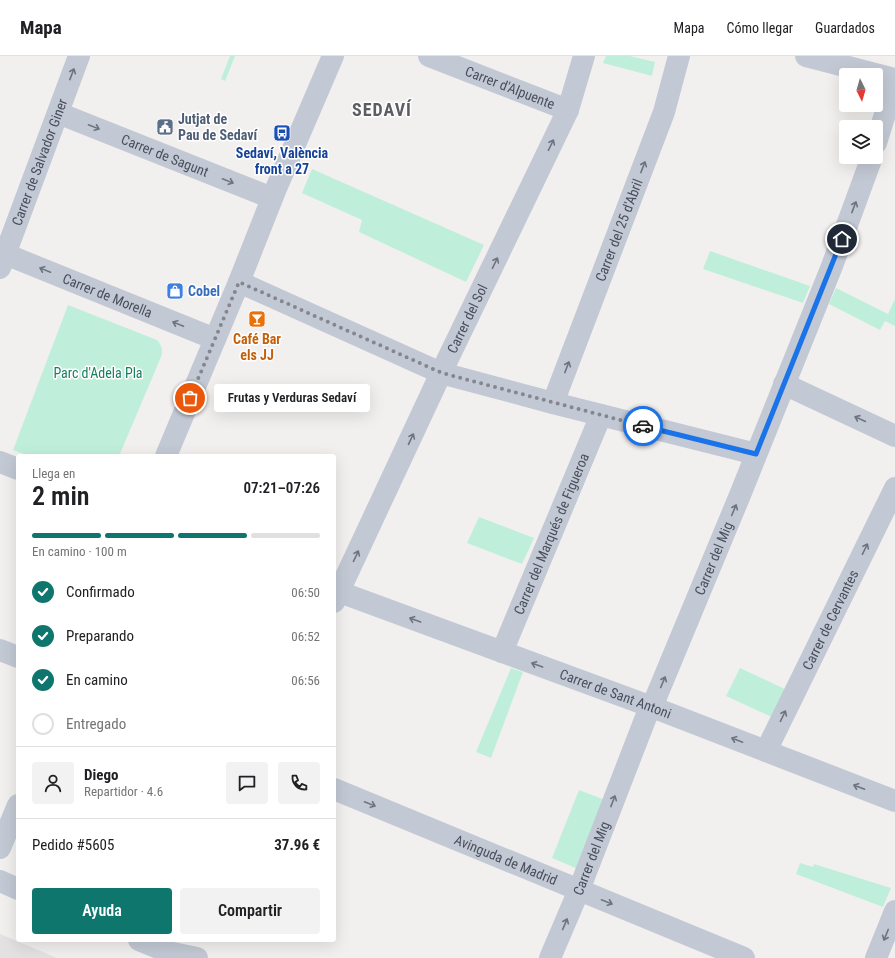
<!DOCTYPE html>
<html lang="es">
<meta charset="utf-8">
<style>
body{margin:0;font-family:"Roboto Condensed",sans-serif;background:#f2f2f2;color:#202124;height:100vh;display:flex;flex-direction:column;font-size:15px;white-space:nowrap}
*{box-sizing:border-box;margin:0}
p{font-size:13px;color:#757577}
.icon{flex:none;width:22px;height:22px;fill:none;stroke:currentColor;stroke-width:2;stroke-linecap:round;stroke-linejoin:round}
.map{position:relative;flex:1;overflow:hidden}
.sheet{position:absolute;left:16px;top:398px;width:320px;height:488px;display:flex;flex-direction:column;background:#fff;border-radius:4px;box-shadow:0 4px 16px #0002}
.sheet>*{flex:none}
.needle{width:26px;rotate:175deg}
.fabs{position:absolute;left:839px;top:12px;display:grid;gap:8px}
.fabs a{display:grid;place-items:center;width:44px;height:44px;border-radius:4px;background:#fff;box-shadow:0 4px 16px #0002;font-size:20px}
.pin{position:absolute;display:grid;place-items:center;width:34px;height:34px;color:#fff;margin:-17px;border:2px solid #fff;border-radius:50%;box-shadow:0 1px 4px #0007}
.courier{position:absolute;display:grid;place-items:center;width:40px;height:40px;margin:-20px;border:3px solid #1a73e8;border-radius:50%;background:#fff;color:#222;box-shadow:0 1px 5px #0007}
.bubble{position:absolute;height:28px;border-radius:4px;background:#fff;box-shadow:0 4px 16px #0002;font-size:13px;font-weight:600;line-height:28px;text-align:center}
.head em{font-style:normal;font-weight:600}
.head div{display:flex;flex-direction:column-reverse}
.head{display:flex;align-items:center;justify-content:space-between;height:68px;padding:0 16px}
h1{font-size:26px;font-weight:600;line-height:30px}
.bar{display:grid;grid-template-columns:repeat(4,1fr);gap:6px 4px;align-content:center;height:48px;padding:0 16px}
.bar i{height:5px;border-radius:3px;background:#e0e0e0}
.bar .on{background:#0f766e}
.bar p{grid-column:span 4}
.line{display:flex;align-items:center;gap:10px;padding:0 16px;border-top:1px solid #e0e0e0}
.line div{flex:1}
.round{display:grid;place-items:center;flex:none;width:42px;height:42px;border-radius:4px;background:#f2f2f2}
ol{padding:0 16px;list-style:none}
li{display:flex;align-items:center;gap:12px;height:44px}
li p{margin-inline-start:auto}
li .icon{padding:4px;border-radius:50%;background:#0f766e;color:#fff;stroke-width:4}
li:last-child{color:#757577}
li i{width:22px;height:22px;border:2px solid #e0e0e0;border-radius:50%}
.cta{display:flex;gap:8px;margin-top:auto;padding:8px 16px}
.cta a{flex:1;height:46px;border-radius:4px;background:#0f766e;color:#fff;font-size:16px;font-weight:600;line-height:46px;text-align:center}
.cta a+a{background:#f2f2f2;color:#202124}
header{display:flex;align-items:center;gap:24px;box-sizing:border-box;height:56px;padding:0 20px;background:#fff;border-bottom:1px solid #e0e0e0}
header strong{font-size:19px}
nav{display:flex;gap:22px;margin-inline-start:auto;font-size:14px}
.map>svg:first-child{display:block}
.education{fill:#e3e1e1}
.green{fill:#bfefda}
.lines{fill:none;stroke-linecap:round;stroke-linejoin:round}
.minor{stroke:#c3c9d4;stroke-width:22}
.tertiary{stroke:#c3c9d4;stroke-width:22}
.oneway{stroke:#6d7481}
.done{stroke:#848790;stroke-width:4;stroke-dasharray:0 7.2}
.route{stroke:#1a73e8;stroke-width:5}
.labels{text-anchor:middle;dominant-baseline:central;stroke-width:3;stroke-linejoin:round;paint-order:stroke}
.street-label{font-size:14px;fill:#484f5d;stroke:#fff}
.service-label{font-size:14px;font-weight:bold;fill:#4e5e75;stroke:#fff;text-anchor:start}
.transit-label{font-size:14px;font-weight:bold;fill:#164399;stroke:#fff}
.shop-label{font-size:14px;font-weight:bold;fill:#366cbe;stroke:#fff;text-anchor:start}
.food-label{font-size:14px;font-weight:bold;fill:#c56008;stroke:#fff}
.park-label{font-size:14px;fill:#187e5e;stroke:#fff}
.district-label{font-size:18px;font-weight:bold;letter-spacing:1px;fill:#5c5e64;stroke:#fff}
</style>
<header>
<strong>Mapa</strong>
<nav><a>Mapa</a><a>Cómo llegar</a><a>Guardados</a></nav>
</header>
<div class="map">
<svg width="895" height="902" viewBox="0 0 895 902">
<rect width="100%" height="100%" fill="#f2f0ef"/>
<!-- education -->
<path class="education" d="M0,878L57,902H0Z"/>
<!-- green -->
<g class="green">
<path d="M230,0H235L225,25L221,23Z"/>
<path d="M606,0H630L655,6L652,20L603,7Z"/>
<path d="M312,113L484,189L466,226L359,176L362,164L302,137Z"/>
<path d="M710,195L810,230L803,247L703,213Z"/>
<path d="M836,232L888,258L895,243V270L885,265L880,274L829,248Z"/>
<path d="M68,249L157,284C162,289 163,295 161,301L119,400H29L13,394Z"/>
<path d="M479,461L534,482L522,508L467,487Z"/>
<path d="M511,612L523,616L491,702L476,696Z"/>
<path d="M740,612L787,634L774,662L726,640Z"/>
<path d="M579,734L605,744L578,813L552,802Z"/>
<path d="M800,807L813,811L814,808L891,832L883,851L796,818Z"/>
</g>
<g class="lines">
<!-- minor -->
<g class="minor">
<path id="s1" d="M429,0L568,54"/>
<path d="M806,0L895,23"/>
<path id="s2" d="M58,57L272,142"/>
<path d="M876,87L895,26"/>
<path id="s3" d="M0,196L215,283"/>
<path id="s4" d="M0,212L79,0"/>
<path d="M239,226L441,317L553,347L756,398"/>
<path d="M784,328L895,380"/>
<path id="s5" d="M553,347L664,56L679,0"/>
<path d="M166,400L239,226L275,135L333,0"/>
<path d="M0,406L18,413"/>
<path id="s6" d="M334,534L652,651L895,745"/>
<path id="s7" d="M334,546L441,317L568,54L584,0"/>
<path d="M0,594L18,601"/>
<path id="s8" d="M502,596L601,359"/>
<path id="s9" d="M766,695L895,432"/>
<path id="s10" d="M334,733L744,902"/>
<path d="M0,792L18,749"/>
<path id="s11" d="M550,902L579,834L646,661L654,646L740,439L832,210L872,101"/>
<path d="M876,902L895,855"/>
</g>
<!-- tertiary -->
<g class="tertiary">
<path d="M0,825L18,833"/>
<path d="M139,884L168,896L197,902"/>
</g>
</g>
<!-- one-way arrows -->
<defs><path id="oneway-shaft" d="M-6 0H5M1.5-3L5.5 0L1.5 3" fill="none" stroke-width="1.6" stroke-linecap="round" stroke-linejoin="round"/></defs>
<g class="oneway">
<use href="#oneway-shaft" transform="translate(72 18) rotate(-69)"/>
<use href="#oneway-shaft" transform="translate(94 71) rotate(22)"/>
<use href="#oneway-shaft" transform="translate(551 89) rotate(-64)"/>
<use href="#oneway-shaft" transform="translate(643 111) rotate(-69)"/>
<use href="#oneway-shaft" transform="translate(228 125) rotate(22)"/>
<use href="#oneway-shaft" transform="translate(854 151) rotate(-69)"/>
<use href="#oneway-shaft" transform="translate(495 207) rotate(-64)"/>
<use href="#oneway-shaft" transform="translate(45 214) rotate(-158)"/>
<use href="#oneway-shaft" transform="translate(178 268) rotate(-158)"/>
<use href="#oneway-shaft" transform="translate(567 311) rotate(-69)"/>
<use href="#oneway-shaft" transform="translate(860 363) rotate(-155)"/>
<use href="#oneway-shaft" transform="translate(411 383) rotate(-65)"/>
<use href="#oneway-shaft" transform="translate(734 454) rotate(-67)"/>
<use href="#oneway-shaft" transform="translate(865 493) rotate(-64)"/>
<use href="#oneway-shaft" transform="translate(356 500) rotate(-65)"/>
<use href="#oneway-shaft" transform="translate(415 564) rotate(-160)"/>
<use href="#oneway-shaft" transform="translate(537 609) rotate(-160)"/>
<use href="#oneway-shaft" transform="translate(663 626) rotate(-67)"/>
<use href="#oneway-shaft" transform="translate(783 660) rotate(-64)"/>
<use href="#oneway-shaft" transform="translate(737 684) rotate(-159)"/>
<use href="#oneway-shaft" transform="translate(859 731) rotate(-159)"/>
<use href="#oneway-shaft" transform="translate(613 745) rotate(-69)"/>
<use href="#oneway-shaft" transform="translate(370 748) rotate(22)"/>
<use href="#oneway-shaft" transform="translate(607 846) rotate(22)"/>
<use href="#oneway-shaft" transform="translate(565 868) rotate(-67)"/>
<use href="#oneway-shaft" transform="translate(886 879) rotate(112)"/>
</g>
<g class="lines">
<!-- done -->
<path class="done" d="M190,342L239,226L442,317L643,370"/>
<!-- route -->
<path class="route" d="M643,370L756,398L842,183"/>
</g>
<!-- icons -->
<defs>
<g id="civic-square" transform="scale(0.9)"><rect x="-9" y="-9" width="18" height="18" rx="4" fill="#5c6f8a" stroke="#fff"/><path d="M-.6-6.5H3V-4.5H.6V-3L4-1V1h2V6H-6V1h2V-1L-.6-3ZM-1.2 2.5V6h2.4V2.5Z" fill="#fff"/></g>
<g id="bus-square" transform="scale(0.9)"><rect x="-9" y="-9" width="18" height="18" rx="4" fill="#1a4fb4" stroke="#fff"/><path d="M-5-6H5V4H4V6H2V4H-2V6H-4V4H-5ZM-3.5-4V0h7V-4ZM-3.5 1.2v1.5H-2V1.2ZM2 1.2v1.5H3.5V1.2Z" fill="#fff"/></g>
<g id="shop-square" transform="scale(0.9)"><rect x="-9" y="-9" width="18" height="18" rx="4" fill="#3f7fe0" stroke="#fff"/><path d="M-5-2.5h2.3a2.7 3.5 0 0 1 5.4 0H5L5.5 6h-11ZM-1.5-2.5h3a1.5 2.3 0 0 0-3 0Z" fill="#fff"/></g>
<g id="bar-square" transform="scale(0.9)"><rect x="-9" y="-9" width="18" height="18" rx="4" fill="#e8710a" stroke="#fff"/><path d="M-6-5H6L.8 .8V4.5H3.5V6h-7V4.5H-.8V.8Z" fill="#fff"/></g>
</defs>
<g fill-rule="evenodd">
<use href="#civic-square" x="165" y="71"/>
<use href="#bus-square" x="282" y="77"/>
<use href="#shop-square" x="175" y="235"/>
<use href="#bar-square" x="257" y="263"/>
</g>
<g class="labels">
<!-- street labels -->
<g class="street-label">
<text stroke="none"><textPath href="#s1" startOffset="87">Carrer d'Alpuente</textPath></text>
<text stroke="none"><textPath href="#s2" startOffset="115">Carrer de Sagunt</textPath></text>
<text stroke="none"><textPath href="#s4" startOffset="113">Carrer de Salvador Giner</textPath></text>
<text stroke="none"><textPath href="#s5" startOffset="185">Carrer del 25 d'Abril</textPath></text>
<text stroke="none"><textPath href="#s3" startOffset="116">Carrer de Morella</textPath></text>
<text stroke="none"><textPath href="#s7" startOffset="313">Carrer del Sol</textPath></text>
<text stroke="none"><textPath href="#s8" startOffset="128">Carrer del Marqués de Figueroa</textPath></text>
<text stroke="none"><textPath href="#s11" startOffset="432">Carrer del Mig</textPath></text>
<text stroke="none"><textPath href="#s9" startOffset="146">Carrer de Cervantes</textPath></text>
<text stroke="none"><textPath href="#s6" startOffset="300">Carrer de Sant Antoni</textPath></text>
<text stroke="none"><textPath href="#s11" startOffset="108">Carrer del Mig</textPath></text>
<text stroke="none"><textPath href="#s10" startOffset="186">Avinguda de Madrid</textPath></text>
</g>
<!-- service labels -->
<g class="service-label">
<text x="178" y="63">Jutjat de<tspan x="178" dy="16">Pau de Sedaví</tspan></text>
</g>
<!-- transit labels -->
<g class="transit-label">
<text x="282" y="97">Sedaví, València<tspan x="282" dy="16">front a 27</tspan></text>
</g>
<!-- shop labels -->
<g class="shop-label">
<text x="188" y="235">Cobel</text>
</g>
<!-- food labels -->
<g class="food-label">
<text x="257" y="283">Café Bar<tspan x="257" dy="16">els JJ</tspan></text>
</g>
<!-- park labels -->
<g class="park-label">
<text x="98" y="317">Parc d'Adela Pla</text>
</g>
<!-- district labels -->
<g class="district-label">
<text x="382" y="53">SEDAVÍ</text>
</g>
</g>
</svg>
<div class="fabs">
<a><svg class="needle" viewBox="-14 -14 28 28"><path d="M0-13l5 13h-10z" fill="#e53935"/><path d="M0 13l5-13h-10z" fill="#757577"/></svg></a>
<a><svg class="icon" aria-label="layers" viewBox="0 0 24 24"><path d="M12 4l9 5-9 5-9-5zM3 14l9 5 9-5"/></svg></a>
</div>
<div class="pin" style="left:190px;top:342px;background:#ea580c"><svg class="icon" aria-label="bag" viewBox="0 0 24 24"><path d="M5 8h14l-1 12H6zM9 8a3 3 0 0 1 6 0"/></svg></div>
<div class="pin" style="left:842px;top:183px;background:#1f2937"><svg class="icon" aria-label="home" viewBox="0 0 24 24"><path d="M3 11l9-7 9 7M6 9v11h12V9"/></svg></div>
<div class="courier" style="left:643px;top:370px"><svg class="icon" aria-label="car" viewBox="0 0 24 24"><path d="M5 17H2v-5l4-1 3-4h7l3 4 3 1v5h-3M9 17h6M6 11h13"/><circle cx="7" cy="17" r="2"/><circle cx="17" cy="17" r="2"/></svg></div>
<div class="bubble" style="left:214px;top:328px;width:156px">Frutas y Verduras Sedaví</div>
<section class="sheet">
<div class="head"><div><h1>2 min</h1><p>Llega en</p></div><em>07:21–07:26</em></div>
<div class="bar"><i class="on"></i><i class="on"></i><i class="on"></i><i></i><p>En camino · 100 m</p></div>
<ol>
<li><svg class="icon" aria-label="check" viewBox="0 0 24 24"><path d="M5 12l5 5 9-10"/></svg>Confirmado<p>06:50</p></li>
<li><svg class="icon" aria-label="check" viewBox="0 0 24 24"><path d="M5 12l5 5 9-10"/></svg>Preparando<p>06:52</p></li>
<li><svg class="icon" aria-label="check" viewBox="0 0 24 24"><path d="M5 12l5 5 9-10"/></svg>En camino<p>06:56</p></li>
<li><i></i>Entregado</li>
</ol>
<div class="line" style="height:72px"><a class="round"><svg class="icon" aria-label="person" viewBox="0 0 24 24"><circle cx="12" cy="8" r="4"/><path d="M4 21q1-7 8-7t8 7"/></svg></a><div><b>Diego</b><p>Repartidor · 4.6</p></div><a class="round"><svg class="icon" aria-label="chat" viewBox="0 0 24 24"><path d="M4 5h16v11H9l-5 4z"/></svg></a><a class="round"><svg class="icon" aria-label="phone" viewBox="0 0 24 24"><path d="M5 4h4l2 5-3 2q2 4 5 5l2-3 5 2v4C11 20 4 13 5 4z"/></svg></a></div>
<div class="line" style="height:52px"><div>Pedido #5605</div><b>37.96 €</b></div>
<div class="cta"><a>Ayuda</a><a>Compartir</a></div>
</section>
</div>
